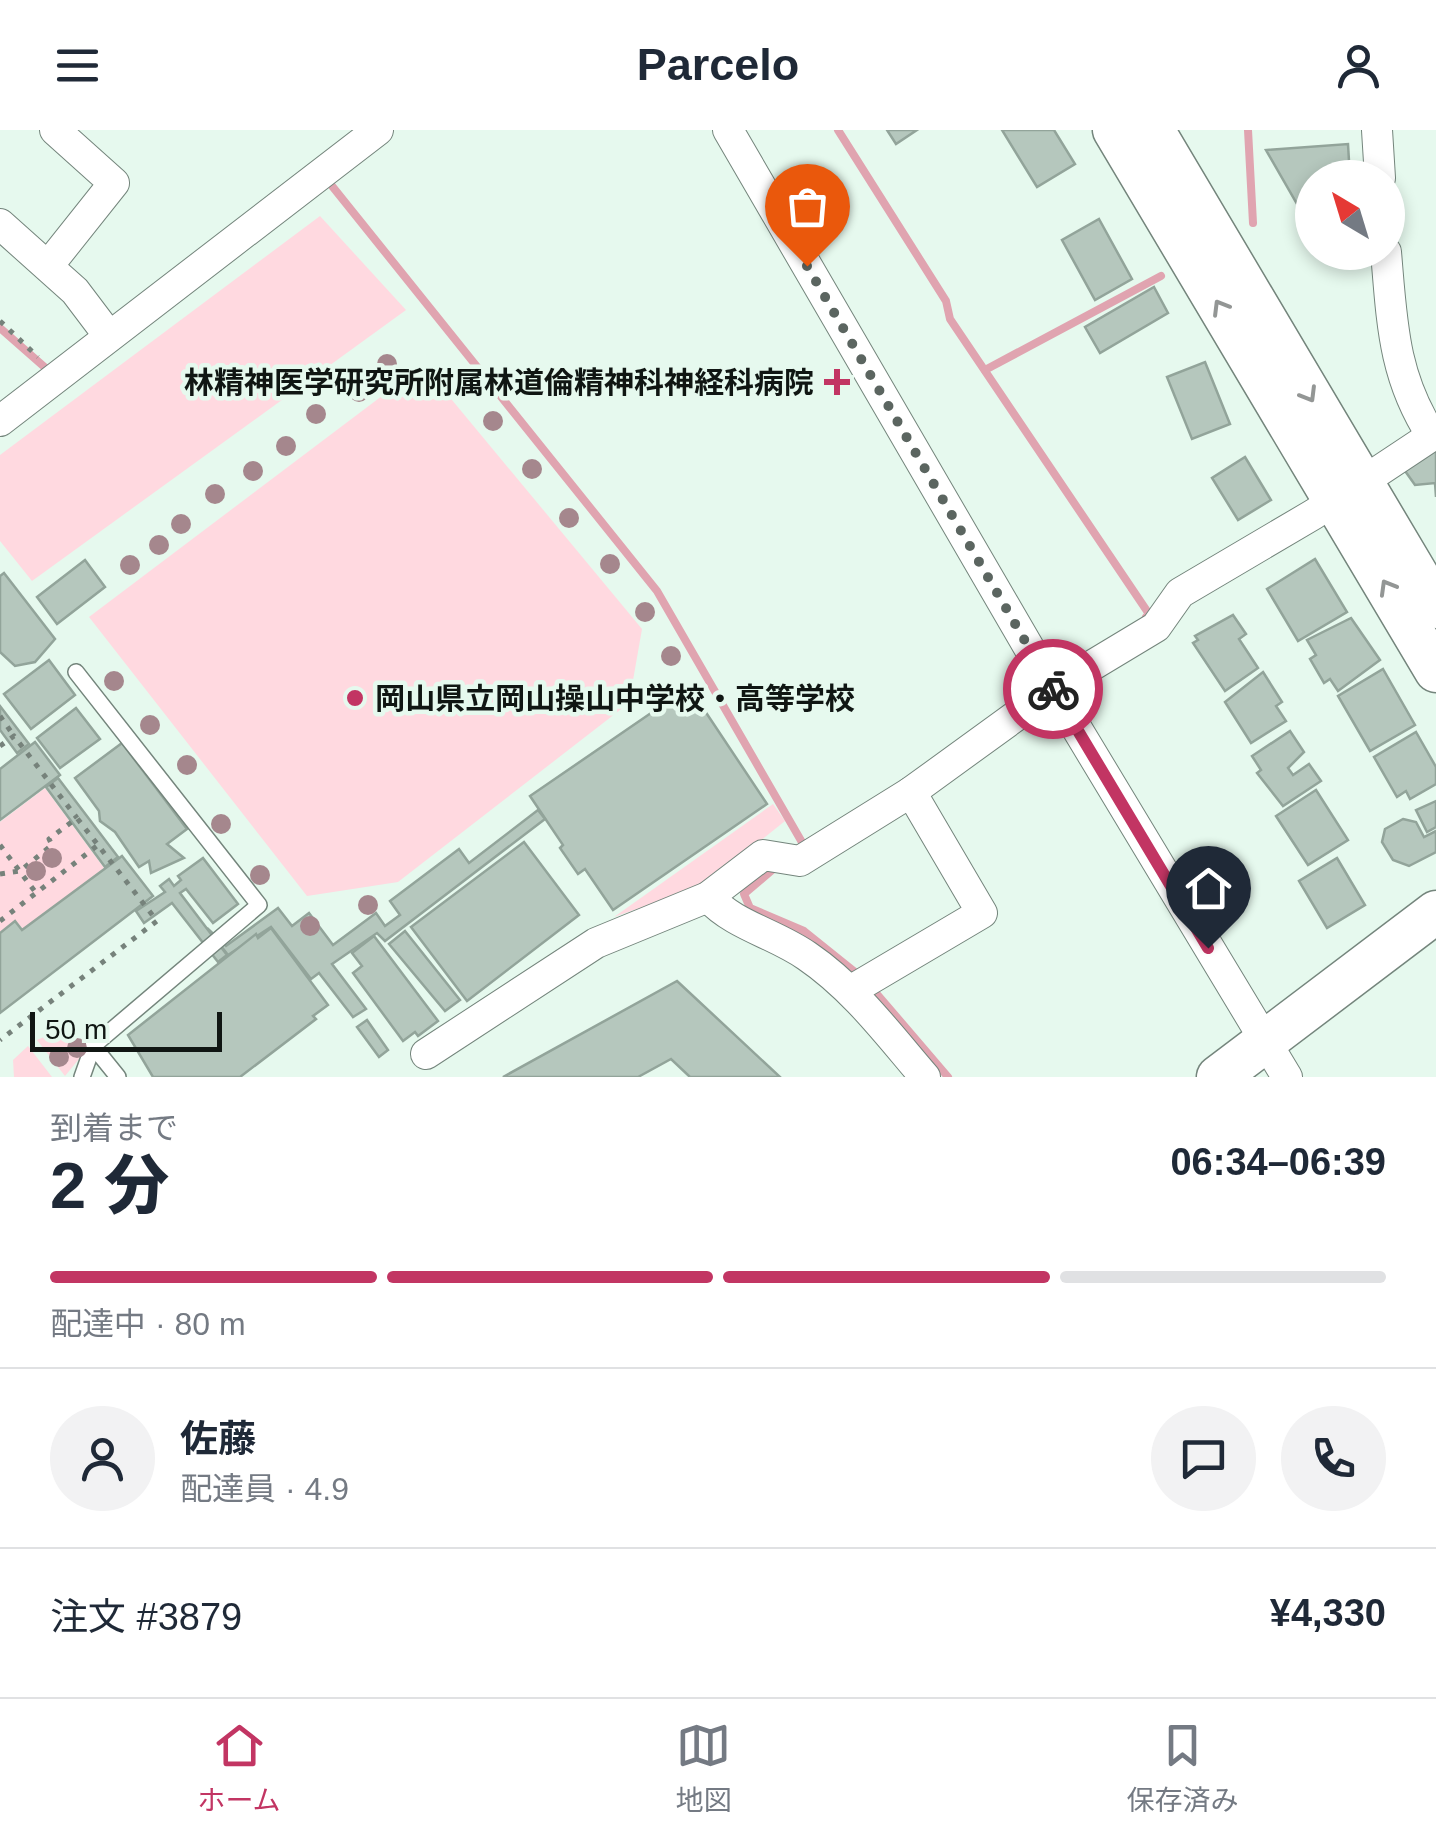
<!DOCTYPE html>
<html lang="ja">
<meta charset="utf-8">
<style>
body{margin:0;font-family:Arial,"Noto Sans JP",sans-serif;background:#f2f2f3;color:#1f2937;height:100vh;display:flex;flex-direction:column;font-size:38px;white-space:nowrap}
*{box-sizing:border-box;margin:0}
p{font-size:32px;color:#747a83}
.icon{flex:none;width:55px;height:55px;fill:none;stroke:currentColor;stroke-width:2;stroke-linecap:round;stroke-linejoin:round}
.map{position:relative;height:947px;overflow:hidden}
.sheet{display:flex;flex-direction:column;background:#fff;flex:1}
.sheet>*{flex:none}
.needle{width:65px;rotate:322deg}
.fabs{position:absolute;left:1295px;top:30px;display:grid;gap:20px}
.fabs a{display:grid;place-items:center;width:110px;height:110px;border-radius:50%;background:#fff;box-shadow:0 5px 15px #0003;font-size:50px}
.scale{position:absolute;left:30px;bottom:25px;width:192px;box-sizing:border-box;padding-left:10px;border:5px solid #101613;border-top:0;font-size:28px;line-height:35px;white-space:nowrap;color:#101613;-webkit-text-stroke:8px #e6f9ee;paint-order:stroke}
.pin{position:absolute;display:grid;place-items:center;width:85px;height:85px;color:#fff;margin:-102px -42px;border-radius:50% 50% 50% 0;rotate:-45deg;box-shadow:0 0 10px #0007}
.pin .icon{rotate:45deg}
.courier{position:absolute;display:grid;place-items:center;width:100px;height:100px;margin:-50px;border:8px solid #c23563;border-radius:50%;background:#fff;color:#222;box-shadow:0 2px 12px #0007}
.headline em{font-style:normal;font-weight:800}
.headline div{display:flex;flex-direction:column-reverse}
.headline{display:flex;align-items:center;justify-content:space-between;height:170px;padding:0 50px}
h1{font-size:65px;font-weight:800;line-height:75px}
.bar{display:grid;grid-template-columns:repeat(4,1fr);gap:15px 10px;align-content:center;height:120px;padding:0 50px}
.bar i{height:12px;border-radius:8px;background:#e0e1e3}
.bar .selected{background:#c23563}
.bar p{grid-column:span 4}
.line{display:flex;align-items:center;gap:25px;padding:0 50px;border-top:2px solid #e0e1e3}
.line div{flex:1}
.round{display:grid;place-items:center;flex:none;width:105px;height:105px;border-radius:52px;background:#f2f2f3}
header{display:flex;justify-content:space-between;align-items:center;height:130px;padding:0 50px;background:#fff;font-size:45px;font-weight:800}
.tab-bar{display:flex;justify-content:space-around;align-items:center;height:140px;border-top:2px solid #e0e1e3;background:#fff;font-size:28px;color:#747a83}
.tab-bar a{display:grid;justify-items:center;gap:5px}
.tab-bar .selected{color:#c23563}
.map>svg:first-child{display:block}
.green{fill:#ffd9e0}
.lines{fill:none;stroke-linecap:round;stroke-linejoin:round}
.stream{stroke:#e0a4b0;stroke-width:8}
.building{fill:#b5c7bd;stroke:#92a49a;stroke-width:2.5}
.lane-casing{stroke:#74857c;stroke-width:18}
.street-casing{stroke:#74857c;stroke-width:32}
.secondary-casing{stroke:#74857c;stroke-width:45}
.path{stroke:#76827b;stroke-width:5;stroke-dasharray:5 8;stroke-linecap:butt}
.lane{stroke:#fff;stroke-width:15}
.street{stroke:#fff;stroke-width:30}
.secondary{stroke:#fff;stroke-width:42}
.tree{fill:#a5878d}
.oneway{stroke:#939695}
.done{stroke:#5b6560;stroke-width:10;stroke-dasharray:0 18}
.route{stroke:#c23563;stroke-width:12}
.poi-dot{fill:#c23563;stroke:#e6f9ee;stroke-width:4}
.labels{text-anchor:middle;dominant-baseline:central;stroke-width:9;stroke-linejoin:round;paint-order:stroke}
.poi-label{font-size:30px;font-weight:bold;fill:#101613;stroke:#e6f9ee;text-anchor:end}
</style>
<header><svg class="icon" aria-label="menu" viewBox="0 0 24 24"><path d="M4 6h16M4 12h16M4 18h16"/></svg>Parcelo<svg class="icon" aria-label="person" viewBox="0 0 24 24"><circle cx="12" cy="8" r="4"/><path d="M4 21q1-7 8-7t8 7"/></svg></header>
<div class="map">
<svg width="1436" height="947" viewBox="0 0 1436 947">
<rect width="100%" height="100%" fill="#e6f9ee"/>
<!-- green -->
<g class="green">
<path d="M320,86L406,180L32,451L0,411V325Z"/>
<path d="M423,235L642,499L629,573L398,752L307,766L89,487Z"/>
<path d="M45,658L104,738L23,799L15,790L0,802V692Z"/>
<path d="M773,674L785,691L705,755L614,787Z"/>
<path d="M62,899L75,904L83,924L65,946L37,910Z"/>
<path d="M28,916L52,947H14L13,930Z"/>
</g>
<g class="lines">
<!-- stream -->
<g class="stream">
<path d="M838,0L946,171L950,189L1149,484L1146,487"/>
<path d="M1248,0L1253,93"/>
<path d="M328,51L657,461L803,714"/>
<path d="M0,198L49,241"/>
<path d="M985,240L1161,146"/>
<path d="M778,735L744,764L750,778L804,801L860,846"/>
<path d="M870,856L948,947"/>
</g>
</g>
<!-- building -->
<g class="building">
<path d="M887,0H917L896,14Z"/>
<path d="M1002,0H1054L1075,34L1037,57Z"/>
<path d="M1348,14L1350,48H1312V100L1266,20Z"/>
<path d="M1099,89L1132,149L1095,170L1062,110Z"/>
<path d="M1154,157L1168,183L1100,223L1085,197Z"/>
<path d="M1205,232L1230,294L1192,309L1167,247Z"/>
<path d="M1436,318V367L1435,353L1415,355L1403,338Z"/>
<path d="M1245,327L1271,370L1238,390L1212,348Z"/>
<path d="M1315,429L1347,482L1298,511L1267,459Z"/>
<path d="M85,430L105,457L57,494L37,467Z"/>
<path d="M4,443L55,509L35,532L15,536L0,522V446Z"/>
<path d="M1233,485L1246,504L1239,509L1258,538L1225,561L1193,513L1198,510L1195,506Z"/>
<path d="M1351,488L1380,530L1338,561L1330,549L1324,553L1310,529L1316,525L1307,510Z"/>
<path d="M49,530L75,565L31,599L4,564Z"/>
<path d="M1383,539L1415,595L1370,621L1338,566Z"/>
<path d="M1263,542L1282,572L1276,576L1286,591L1251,613L1225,572Z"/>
<path d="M689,557L767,674L613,780L585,739L578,744L560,718L563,715L530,666Z"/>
<path d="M0,576L29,614L17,623L0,600Z"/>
<path d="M76,578L100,609L60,638L37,608Z"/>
<path d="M1290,601L1304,622L1288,638L1293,645L1309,634L1321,651L1283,676L1257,643L1261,640L1252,626Z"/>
<path d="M1416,602L1436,637V654L1410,669L1406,661L1397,667L1374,627Z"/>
<path d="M35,612L60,645L0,690V639Z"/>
<path d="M122,613L187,699L167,714L184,728L151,743L149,731L139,737L115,702L100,691L99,681L75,648Z"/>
<path d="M58,648L118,727L105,737L46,657Z"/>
<path d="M1316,660L1348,710L1308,735L1276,686Z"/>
<path d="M1436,671V697L1427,702L1416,680Z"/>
<path d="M538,680L545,689L385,811L377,803L332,834L366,879L353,887L319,843L311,849L271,797L228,825L207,798L226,816L278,778L292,796L309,783L333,815L376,783L385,796L400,785L390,771L459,719L469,733Z"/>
<path d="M1403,689L1416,692L1424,707L1436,701V722L1409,736L1393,730L1382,712L1385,699Z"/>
<path d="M524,712L579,785L467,871L411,797Z"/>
<path d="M122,726L153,766L0,883V803L15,791L22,800Z"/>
<path d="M203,728L238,774L213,793L186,759L180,763L227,825L218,832L172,773L144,793L136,781L165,762L160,756L169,749L174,756L181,750L178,746Z"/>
<path d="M1337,728L1365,775L1327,798L1299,751Z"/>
<path d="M271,798L328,875L313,886L316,889L240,947H153L128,905L256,804L258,808Z"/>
<path d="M405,801L460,870L445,881L389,814Z"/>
<path d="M374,806L438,891L418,906L415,902L403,911L353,843L362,836L352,823Z"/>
<path d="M677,851L780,947H690L671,929L638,947H503Z"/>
<path d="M367,890L388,920L379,927L357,897Z"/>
</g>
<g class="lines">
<!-- lane casing -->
<g class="lane-casing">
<g id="lane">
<path d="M76,542L259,775L93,916L118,947"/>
<path d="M82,947L93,916"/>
</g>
</g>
<!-- street casing -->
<g class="street-casing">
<g id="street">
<path d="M728,0L1053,559L1287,947"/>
<path d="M1377,0L1380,48"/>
<path d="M0,94L75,161L109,206"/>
<path d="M1386,122C1392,192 1393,246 1432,306"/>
<path d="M48,136L114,53L55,0"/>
<path d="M0,291L378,0"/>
<path d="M708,767C735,796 774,803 807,826C854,858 888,904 925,947"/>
<path d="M850,861L982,783L911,662"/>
<path d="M426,924L596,813L708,767L763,725L800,731L911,662L1053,559L1156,497L1180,463L1314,384L1436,303"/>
</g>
</g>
<!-- secondary casing -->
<g class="secondary-casing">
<g id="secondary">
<path d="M1114,0L1436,541"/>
<path d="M1153,0L1436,477"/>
<path d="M1218,947L1436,782"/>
</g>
</g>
<!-- path -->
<g class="path">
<path d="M0,191L38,227"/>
<path d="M0,586L14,606"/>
<path d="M0,616L14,606L77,688"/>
<path d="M0,715L36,763"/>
<path d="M0,744L20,741L52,715L49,709L77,688L157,791L0,910"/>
<path d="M0,791L98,715"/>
</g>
<!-- lane -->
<use href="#lane" class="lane"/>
<!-- street -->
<use href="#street" class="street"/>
<!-- secondary -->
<use href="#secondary" class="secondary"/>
</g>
<!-- trees -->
<g class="tree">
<circle cx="387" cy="234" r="10"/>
<circle cx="359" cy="262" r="10"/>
<circle cx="316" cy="284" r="10"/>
<circle cx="493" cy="291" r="10"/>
<circle cx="286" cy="316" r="10"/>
<circle cx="532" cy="339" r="10"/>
<circle cx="253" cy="341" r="10"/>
<circle cx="215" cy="364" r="10"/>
<circle cx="569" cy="388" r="10"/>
<circle cx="181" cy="394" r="10"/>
<circle cx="159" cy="415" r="10"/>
<circle cx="610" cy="434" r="10"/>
<circle cx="130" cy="435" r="10"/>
<circle cx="645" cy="482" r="10"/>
<circle cx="671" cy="526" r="10"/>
<circle cx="114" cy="551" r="10"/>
<circle cx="657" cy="561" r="10"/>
<circle cx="150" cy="595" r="10"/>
<circle cx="187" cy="635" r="10"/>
<circle cx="221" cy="694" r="10"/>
<circle cx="52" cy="728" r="10"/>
<circle cx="36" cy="741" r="10"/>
<circle cx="260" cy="745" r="10"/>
<circle cx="368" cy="775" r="10"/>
<circle cx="310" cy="796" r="10"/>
<circle cx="77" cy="918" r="10"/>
<circle cx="59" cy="927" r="10"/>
</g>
<!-- one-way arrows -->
<defs><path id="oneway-chevron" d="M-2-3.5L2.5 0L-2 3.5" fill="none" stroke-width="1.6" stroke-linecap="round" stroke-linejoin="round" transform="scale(2.5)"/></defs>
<g class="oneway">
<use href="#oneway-chevron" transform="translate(1220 177) rotate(-121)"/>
<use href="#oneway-chevron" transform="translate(1309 265) rotate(59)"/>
<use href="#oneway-chevron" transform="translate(1387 457) rotate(-120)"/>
</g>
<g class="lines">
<!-- done -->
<path class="done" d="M807,136L1053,559"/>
<!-- route -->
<path class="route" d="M1053,559L1208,818"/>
</g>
<!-- markers -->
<g class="poi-dot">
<path d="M832 237h10v10h10v10h-10v10h-10v-10h-10v-10h10z"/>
<circle cx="355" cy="568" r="10"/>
</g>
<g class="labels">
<!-- poi labels -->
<g class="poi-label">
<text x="814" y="252">林精神医学研究所附属林道倫精神科神経科病院</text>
<text x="375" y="568" text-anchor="start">岡山県立岡山操山中学校・高等学校</text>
</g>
</g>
</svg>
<div class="fabs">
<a><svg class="needle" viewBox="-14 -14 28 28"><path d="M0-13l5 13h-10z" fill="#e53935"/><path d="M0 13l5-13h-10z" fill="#747a83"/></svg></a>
</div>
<div class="scale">50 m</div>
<div class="pin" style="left:807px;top:136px;background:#ea580c"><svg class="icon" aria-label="bag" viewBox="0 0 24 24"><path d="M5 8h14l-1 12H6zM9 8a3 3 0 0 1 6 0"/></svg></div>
<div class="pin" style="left:1208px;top:818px;background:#1f2937"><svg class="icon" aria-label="home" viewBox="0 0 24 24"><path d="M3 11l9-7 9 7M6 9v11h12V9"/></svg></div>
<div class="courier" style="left:1053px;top:559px"><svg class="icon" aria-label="bike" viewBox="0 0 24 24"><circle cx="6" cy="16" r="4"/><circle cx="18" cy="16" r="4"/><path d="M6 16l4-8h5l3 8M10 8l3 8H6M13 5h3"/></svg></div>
</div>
<section class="sheet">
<div class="headline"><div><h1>2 分</h1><p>到着まで</p></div><em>06:34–06:39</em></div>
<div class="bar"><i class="selected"></i><i class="selected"></i><i class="selected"></i><i></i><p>配達中 · 80 m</p></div>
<div class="line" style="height:180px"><a class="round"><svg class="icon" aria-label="person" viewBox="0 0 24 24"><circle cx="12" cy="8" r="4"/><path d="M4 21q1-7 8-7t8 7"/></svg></a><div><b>佐藤</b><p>配達員 · 4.9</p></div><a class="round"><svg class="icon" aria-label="chat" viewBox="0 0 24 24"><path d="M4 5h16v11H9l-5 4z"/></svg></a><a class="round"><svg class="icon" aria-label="phone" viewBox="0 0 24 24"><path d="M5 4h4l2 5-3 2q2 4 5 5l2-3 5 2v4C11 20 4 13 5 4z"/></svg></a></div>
<div class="line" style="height:130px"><div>注文 #3879</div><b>¥4,330</b></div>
</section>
<nav class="tab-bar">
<a class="selected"><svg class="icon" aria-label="home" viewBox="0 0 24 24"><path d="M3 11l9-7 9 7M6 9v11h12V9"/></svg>ホーム</a>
<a><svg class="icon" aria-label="map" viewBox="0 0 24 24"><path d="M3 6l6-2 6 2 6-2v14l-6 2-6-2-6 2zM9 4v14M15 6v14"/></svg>地図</a>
<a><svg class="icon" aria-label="saved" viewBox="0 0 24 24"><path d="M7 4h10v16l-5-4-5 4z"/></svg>保存済み</a>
</nav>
